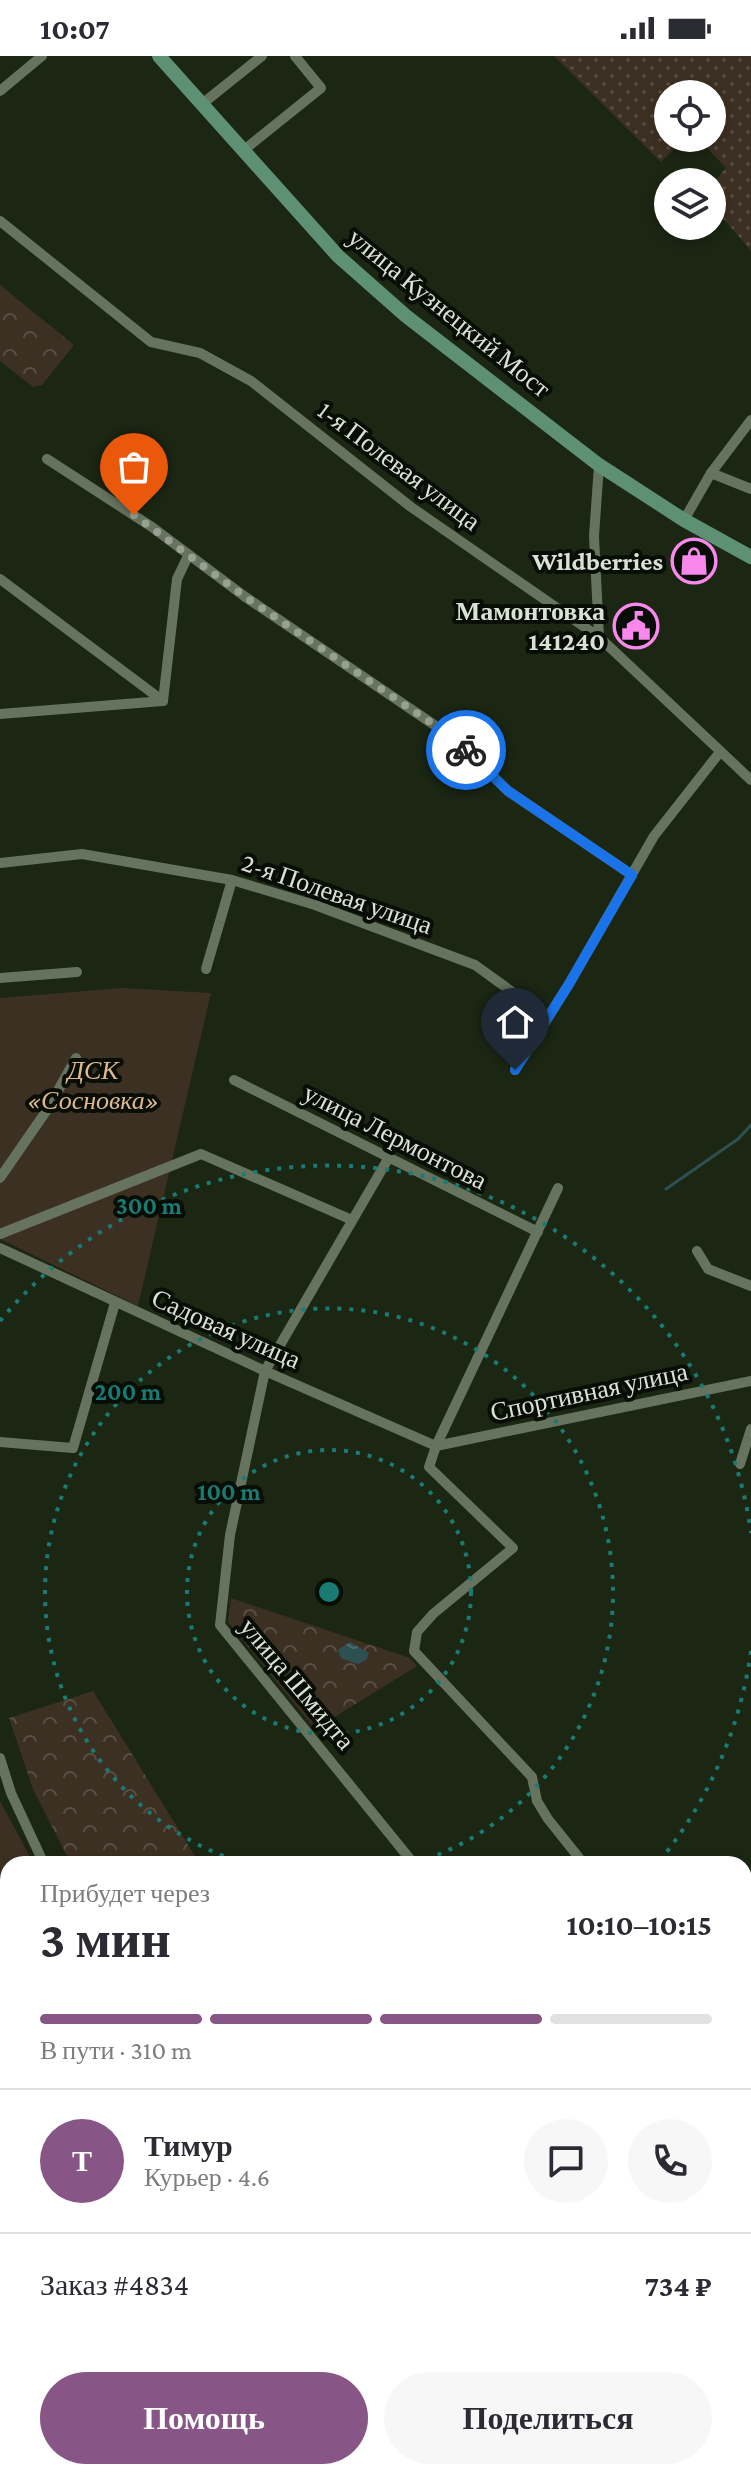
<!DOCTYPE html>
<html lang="ru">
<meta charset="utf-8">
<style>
body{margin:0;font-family:"Crimson Pro",serif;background:#f7f7f7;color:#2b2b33;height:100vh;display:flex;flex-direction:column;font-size:30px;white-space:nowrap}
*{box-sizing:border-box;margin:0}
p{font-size:26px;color:#7c7c81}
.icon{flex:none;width:44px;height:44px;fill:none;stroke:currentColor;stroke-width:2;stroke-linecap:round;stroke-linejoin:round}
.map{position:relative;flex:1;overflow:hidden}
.panel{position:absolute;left:0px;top:1800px;width:752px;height:624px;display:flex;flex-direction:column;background:#fff;border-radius:24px 24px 0 0;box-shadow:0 4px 12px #0003}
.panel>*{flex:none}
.controls{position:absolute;left:654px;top:24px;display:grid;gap:16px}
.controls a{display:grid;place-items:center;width:72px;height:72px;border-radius:50%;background:#fff;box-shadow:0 4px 12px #0003;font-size:40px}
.pin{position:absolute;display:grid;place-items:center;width:68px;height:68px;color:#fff;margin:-82px -34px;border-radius:50% 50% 50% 0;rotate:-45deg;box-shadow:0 0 8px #0007}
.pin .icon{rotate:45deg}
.courier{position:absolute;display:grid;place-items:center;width:80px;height:80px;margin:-40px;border:6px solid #1a73e8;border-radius:50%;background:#fff;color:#222;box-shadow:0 2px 10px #0007}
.head em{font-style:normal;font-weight:700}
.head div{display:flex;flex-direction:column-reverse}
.head{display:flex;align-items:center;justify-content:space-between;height:136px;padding:0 40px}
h1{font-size:52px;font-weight:700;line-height:60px}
.bar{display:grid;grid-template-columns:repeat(4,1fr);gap:12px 8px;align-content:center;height:96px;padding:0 40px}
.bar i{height:10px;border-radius:6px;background:#e1e1e2}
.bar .selected{background:#875586}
.bar p{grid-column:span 4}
.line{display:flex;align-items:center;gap:20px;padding:0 40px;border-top:2px solid #e1e1e2}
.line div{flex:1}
.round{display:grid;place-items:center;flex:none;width:84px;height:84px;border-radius:42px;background:#f7f7f7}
.primary-button{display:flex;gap:16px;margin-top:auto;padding:16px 40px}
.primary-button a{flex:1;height:92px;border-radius:48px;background:#875586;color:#fff;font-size:32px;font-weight:700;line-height:92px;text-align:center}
.primary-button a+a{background:#f7f7f7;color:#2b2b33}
.status{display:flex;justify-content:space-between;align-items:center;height:56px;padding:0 40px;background:#fff;direction:ltr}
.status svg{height:22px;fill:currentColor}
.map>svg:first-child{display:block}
.grass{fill:url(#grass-dots)}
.forest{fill:url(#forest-crowns)}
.garden{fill:#3c3022}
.water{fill:url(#water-ripples)}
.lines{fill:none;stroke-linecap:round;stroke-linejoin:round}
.stream{stroke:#2d5153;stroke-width:3}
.street{stroke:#66735e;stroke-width:10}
.secondary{stroke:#5e9073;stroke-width:14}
.rail-casing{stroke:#757e6f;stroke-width:6}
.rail{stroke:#080d06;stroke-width:3;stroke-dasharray:9;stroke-linecap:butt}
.done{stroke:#97a091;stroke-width:8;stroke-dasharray:0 14.4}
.route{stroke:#1a73e8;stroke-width:10}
.ring{fill:none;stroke:#197b73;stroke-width:4;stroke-dasharray:4 8}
.labels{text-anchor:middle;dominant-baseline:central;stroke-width:8;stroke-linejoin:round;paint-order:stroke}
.street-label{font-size:26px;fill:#dae1d5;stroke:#080d06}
.poi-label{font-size:26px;font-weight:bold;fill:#dae1d5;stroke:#080d06;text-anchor:end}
.park-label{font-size:26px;font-style:italic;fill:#dfb88e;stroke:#080d06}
.centre{fill:#197b73;stroke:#080d06;stroke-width:4}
.ring-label{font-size:24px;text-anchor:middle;font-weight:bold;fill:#197b73;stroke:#080d06;stroke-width:8;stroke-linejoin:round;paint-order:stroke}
</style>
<div class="status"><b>10:07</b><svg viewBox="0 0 49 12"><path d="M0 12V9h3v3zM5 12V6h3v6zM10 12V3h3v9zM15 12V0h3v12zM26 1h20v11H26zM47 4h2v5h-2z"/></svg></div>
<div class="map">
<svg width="751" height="2424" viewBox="0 0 751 2424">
<defs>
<pattern id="grass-dots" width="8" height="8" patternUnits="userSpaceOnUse" patternTransform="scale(2)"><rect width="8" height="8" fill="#3c3022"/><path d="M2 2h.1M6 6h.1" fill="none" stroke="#584e41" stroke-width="1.8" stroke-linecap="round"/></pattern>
<pattern id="forest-crowns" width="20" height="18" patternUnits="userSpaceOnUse" patternTransform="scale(2)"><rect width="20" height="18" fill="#3c3022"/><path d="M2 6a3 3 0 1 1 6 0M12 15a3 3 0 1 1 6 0" fill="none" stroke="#584e41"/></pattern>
<pattern id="water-ripples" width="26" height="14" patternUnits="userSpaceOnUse" patternTransform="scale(2)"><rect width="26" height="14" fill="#2d5153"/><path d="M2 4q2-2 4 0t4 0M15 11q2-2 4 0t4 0" fill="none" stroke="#4b6a6b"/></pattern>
</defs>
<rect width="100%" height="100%" fill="#1b2613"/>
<!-- grass -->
<path class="grass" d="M554,0H751V195L712,149V128L726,112L698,82H712V38H668V82H685L661,106Z"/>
<!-- forest -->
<g class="forest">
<path d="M0,229L74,289L42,329L33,331L0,305Z"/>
<path d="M231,1542L410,1602L417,1610L315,1673L228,1566Z"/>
<path d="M93,1635L200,1808H71L33,1733L9,1662Z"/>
</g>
<!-- garden -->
<g class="garden">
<path d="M122,932L211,937L138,1250L0,1183V942Z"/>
<path d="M0,1745L34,1808H8V1947H0Z"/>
</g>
<!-- water -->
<path class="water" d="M350,1586L369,1597L366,1604L358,1608L341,1602L338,1594Z"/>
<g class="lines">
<!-- stream -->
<path class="stream" d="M666,1133L738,1083L751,1069"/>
<!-- street -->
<g class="street">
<path d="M0,35L42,0"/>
<path d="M202,48L262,0"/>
<path d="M244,94L321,32L295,0"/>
<path d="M0,165L151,286L200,297L251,325L411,451L599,581L751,724"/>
<path d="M47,403L152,471L244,540L455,683L508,735L632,819"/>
<path d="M711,417L751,433"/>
<path d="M684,464L711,417L751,364"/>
<path d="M0,523L163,645"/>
<path d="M599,581L594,480L599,409"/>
<path d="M0,658L163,645L177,523L188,500"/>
<path d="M0,807L82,798L232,824L315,849L475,909L547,961"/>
<path d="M206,913L232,824"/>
<path d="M0,922L77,916"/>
<path d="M515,1014L569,928L654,780L720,696"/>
<path d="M234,1024L538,1176"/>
<path d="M388,1103L265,1315L230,1479L220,1569L414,1808"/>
<path d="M0,1122L49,1051L76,1002"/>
<path d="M558,1132L436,1390L429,1411L513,1492L433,1558L417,1576L414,1595L532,1721L537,1745L548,1763L584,1808"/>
<path d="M0,1178L201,1098L352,1164"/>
<path d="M0,1192L265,1315L436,1390"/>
<path d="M697,1195L708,1213L751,1230"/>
<path d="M0,1386L73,1392L115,1247"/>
<path d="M436,1390L751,1325"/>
<path d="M740,1408L751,1373"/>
<path d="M0,1702L11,1737L44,1808"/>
<path d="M0,1952H8"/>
<path d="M6,2424L8,2405"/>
<path d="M192,2424L193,2416"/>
<path d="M496,2424L498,2416"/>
</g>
<!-- secondary -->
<g class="secondary">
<path d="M159,0L338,200L406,260L599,409L684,464L751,501"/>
<path d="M744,1927L751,1905"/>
<path d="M588,2424L590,2416"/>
</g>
<!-- rail casing -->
<g class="rail-casing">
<g id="rail">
<path d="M744,2313L751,2293"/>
<path d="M744,2374L751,2354"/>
<path d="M744,2403L751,2383"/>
<path d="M705,2424L707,2416"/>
<path d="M720,2424L723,2416"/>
<path d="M736,2424L739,2416"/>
</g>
</g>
<!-- rail -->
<use href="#rail" class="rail"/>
</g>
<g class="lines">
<!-- done -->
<path class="done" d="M134,459L244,540L455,683L466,694"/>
<!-- route -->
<path class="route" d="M466,694L508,735L632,819L569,928L515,1014"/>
</g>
<!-- distance rings -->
<g class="ring">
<circle cx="329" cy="1536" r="142"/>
<path d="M246 1808A284 284 0 1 1 412 1808"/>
<path d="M751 1595A426 426 0 0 1 658 1807M0 1265A426 426 0 0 1 751 1477"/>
</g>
<!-- icons -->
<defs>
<g id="shop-ring" transform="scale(2.3)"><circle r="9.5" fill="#080d06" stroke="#f888eb" stroke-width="1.5"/><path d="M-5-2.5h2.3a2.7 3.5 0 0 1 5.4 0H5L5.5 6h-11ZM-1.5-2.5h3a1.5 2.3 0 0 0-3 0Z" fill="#f888eb"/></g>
<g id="civic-ring" transform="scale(2.3)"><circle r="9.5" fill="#080d06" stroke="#f888eb" stroke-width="1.5"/><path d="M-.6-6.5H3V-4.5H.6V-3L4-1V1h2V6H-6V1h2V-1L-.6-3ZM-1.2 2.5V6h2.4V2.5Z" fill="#f888eb"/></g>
</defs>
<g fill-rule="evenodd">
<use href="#shop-ring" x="694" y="505"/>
<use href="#civic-ring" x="636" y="570"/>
</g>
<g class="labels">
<!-- street labels -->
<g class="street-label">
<text transform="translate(449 257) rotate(39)">улица Кузнецкий Мост</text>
<text transform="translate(399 410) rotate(37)">1-я Полевая улица</text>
<text transform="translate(337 838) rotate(19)">2-я Полевая улица</text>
<text transform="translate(395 1081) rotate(27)">улица Лермонтова</text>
<text transform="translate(226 1273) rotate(24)">Садовая улица</text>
<text transform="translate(589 1336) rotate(-12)">Спортивная улица</text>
<text transform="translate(297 1628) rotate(50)">улица Шмидта</text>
</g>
<!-- poi labels -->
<g class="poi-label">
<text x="663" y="505">Wildberries</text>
<text x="605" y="555">Мамонтовка<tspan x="605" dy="30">141240</tspan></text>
</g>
<!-- park labels -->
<g class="park-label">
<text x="93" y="1014">ДСК<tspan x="93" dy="30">«Сосновка»</tspan></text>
</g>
</g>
<circle cx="329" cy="1536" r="12" class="centre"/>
<g class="ring-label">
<text x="149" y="1158">300 m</text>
<text x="128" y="1344">200 m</text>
<text x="229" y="1444">100 m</text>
</g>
</svg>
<div class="controls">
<a><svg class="icon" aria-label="locate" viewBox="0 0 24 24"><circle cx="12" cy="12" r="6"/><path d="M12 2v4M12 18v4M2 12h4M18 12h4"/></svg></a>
<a><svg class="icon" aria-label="layers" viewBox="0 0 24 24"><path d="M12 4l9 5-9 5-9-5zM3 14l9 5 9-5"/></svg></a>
</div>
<div class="pin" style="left:134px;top:459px;background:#ea580c"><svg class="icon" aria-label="bag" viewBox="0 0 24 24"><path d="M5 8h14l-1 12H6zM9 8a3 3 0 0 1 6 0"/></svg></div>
<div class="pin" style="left:515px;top:1014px;background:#1f2937"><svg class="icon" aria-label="home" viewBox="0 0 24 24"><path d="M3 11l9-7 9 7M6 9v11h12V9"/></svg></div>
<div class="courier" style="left:466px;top:694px"><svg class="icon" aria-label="bike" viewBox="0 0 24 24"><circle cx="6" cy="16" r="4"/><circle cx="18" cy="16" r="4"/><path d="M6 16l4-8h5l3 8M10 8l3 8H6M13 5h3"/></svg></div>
<section class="panel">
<div class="head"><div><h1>3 мин</h1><p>Прибудет через</p></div><em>10:10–10:15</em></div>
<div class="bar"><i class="selected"></i><i class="selected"></i><i class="selected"></i><i></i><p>В пути · 310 m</p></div>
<div class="line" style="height:144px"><b class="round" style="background:#875586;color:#fff">Т</b><div><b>Тимур</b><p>Курьер · 4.6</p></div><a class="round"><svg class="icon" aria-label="chat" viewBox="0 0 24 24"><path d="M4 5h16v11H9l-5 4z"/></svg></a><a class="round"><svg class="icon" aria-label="phone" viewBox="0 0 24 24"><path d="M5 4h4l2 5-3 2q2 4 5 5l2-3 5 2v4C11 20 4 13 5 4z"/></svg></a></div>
<div class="line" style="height:104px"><div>Заказ #4834</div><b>734 ₽</b></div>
<div class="primary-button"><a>Помощь</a><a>Поделиться</a></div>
</section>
</div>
